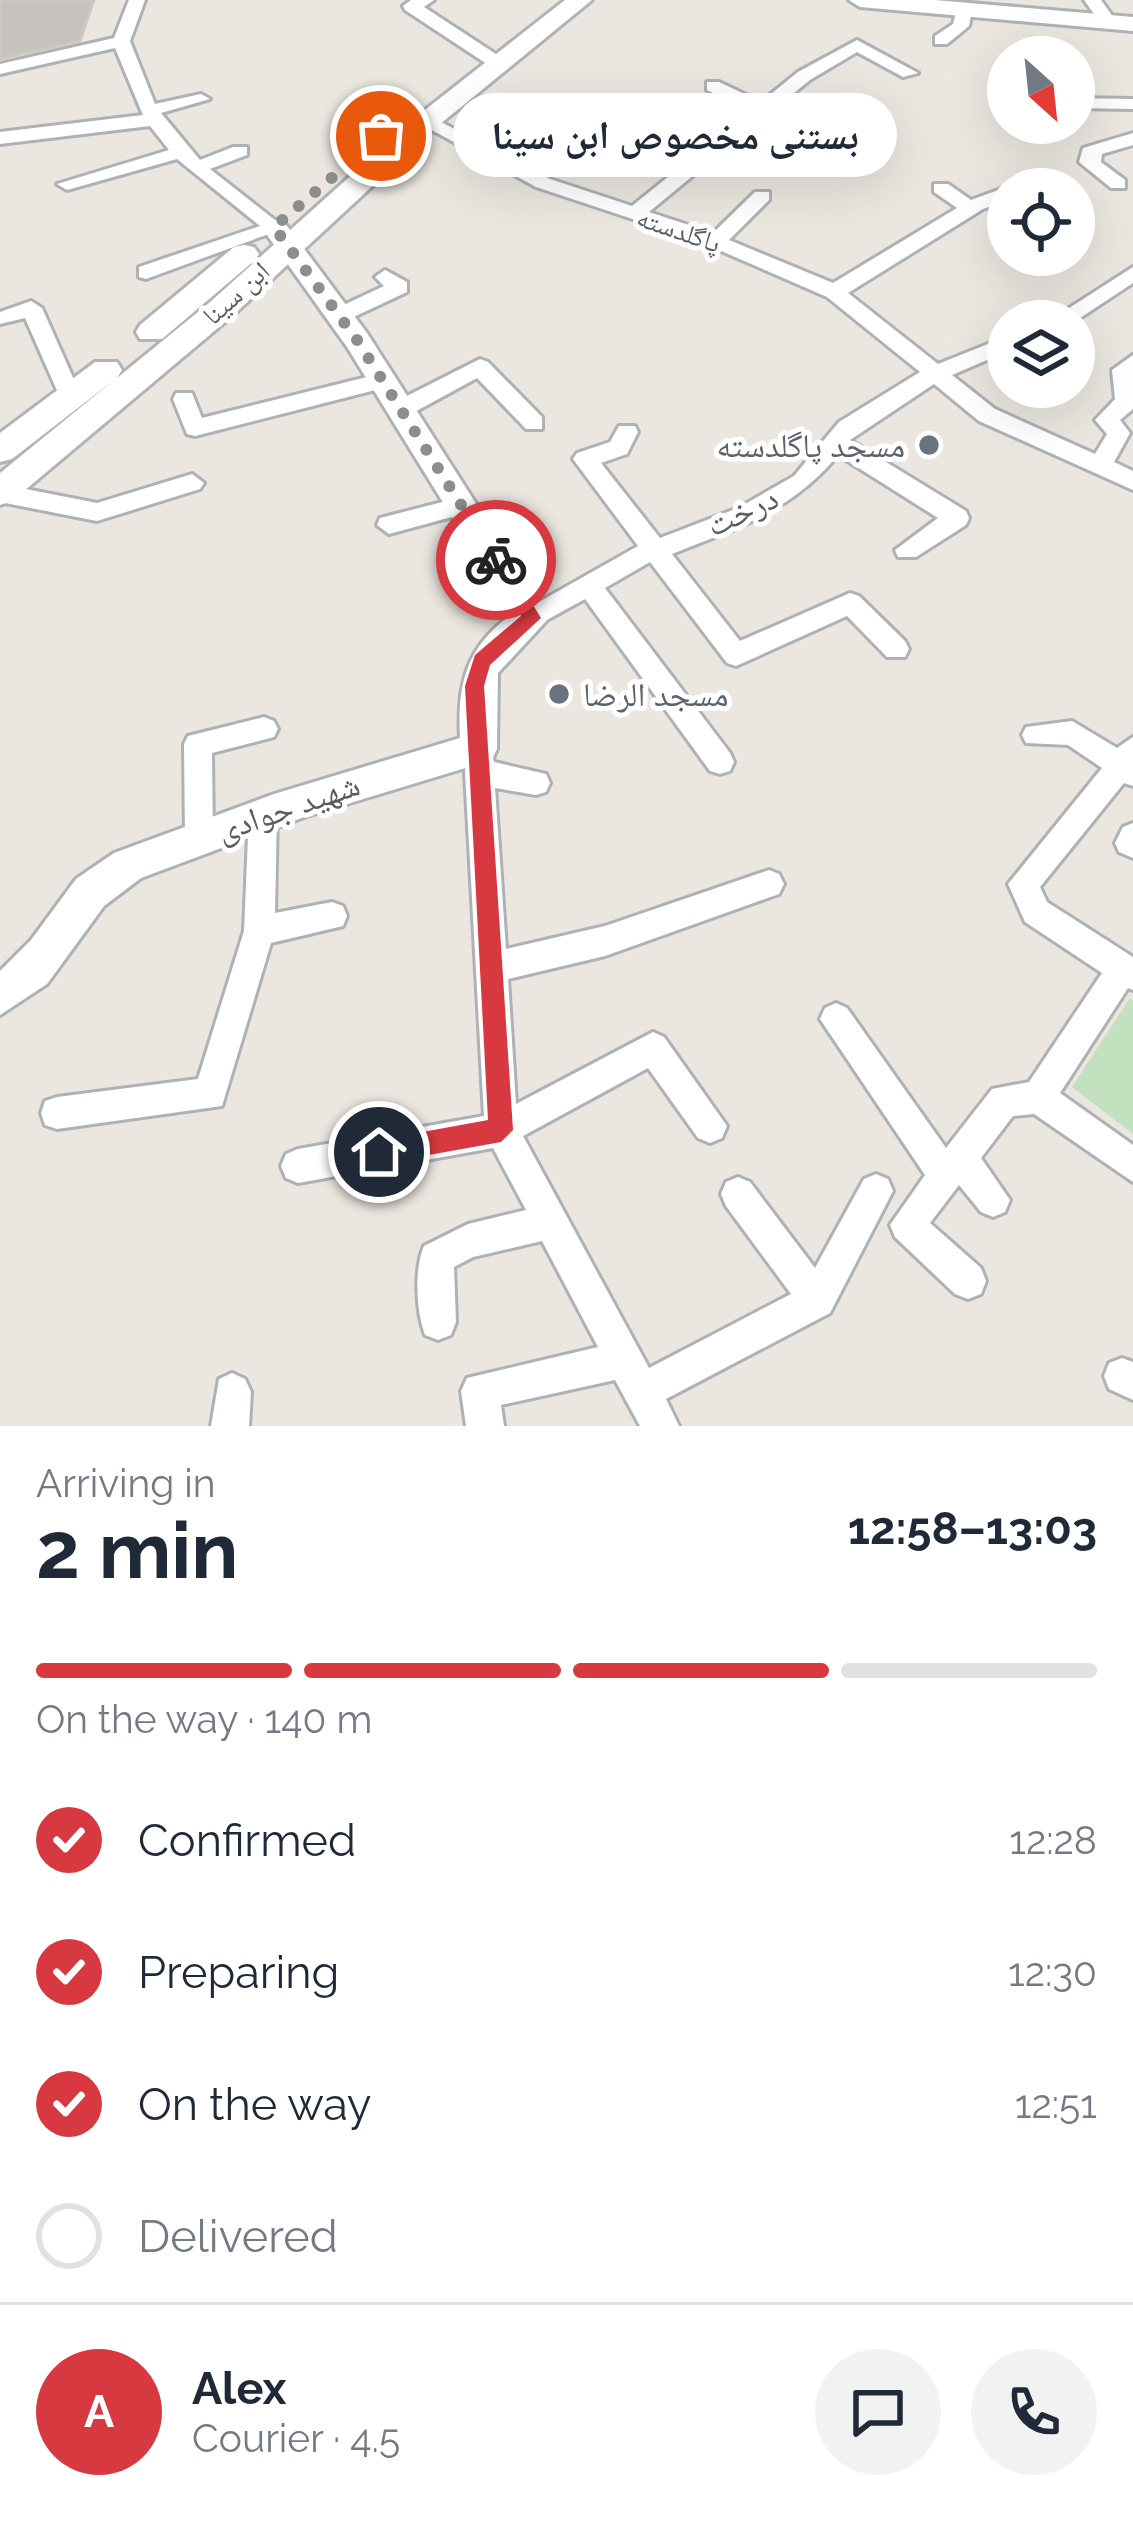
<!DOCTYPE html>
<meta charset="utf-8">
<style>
body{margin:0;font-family:Raleway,"Noto Naskh Arabic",sans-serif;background:#f2f2f3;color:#1f2937;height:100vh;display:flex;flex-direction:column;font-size:45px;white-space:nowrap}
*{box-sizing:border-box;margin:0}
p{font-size:39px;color:#747a83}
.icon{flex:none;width:66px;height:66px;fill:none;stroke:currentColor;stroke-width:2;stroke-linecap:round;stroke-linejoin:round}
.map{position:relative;height:1426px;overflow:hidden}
.sheet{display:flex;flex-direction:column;background:#fff;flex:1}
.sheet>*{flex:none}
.needle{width:78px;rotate:153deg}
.fabs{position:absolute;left:987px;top:36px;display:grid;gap:24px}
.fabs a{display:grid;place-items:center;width:108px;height:108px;border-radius:50%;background:#fff;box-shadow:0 12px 48px #0002;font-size:60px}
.pin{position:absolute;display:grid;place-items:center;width:102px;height:102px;color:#fff;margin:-51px;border:6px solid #fff;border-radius:50%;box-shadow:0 3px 12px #0007}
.courier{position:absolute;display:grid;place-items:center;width:120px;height:120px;margin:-60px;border:9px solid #d83940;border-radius:50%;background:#fff;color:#222;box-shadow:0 3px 15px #0007}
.bubble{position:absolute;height:84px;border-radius:42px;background:#fff;box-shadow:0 12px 48px #0002;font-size:39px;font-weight:700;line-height:84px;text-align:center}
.summary em{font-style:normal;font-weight:700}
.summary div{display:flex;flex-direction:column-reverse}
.summary{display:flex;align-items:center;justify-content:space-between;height:204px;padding:0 36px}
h1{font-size:78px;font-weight:700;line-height:90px}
.bar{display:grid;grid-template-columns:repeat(4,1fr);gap:18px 12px;align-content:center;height:144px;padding:0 36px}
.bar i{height:15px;border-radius:9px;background:#e0e1e3}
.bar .active{background:#d83940}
.bar p{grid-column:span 4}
.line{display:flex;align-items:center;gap:30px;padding:0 36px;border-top:3px solid #e0e1e3}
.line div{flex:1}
.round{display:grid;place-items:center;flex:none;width:126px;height:126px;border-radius:63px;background:#f2f2f3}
ol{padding:0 36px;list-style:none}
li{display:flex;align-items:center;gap:36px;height:132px}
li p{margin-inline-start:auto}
li .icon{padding:12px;border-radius:50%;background:#d83940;color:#fff;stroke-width:4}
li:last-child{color:#747a83}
li i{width:66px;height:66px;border:6px solid #e0e1e3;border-radius:50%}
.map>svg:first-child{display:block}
.green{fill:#c3e0bf}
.building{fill:#c6c2bd;stroke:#cfc8c0;stroke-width:3}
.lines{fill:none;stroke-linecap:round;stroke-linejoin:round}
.minor-casing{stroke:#aeb2b5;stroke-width:6}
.tertiary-casing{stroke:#aeb2b5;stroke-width:6}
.secondary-casing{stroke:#b0b4b7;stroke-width:6}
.minor{fill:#fff;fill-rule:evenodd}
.tertiary{fill:#fff;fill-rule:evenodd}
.secondary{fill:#fff;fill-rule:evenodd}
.route{fill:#d83940}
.done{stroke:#8c8d8d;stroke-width:12;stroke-dasharray:0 21.6}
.worship-dot{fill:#6b7280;stroke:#fff;stroke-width:4.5}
.labels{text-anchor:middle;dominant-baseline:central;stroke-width:10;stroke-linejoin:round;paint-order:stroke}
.far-street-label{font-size:27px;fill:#595d60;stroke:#fff}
.worship-label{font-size:33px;fill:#5b616d;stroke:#fff;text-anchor:end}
.street-label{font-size:33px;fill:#595d60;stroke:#fff}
</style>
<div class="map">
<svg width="1133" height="1426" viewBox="0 0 1133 1426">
<rect width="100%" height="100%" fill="#ebe7e0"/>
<!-- green -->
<path class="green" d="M1130,998L1133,1001V1134L1072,1087Z"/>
<!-- building -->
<path class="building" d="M0,0H94L80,41L0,59Z"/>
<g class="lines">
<!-- minor casing -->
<g class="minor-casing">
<g id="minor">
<path d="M129,0H145L130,41L155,104L201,94L210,99L161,113L200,160L233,147H247V155L210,169L285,228L146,279L139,277V267L260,226L177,159L67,190L57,184L169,150L150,126L0,144V132L143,115L115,48L0,74V64L114,38Z"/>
<path d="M411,0H434L424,7L505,60V68H493L405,10L403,6Z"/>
<path d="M1084,0H1101L1116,21L1114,25H1102Z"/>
<path d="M958,6L972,10L969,26L947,44H935V36L953,24Z"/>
<path d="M857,40L918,73L903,77L857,52L810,80L747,131L780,150L801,145V153L780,164L736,140L649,212L713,233L755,192H769V200L729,240L833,283L957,208L934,192V184H948L971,200L1001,189H1015H1008V200L983,209L848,293L938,364L1008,336V351L952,375L995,409L1095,454L1107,434L1095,420L1115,399L1112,370L1133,355V409L1120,420L1130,433L1114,462L1133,471V490L979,421L934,384L850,440L966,511L969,518L966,525L916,557H898L895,550L938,518L838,455C792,511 737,528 672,554L740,641L850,593L859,596L905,641L909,649L905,657H887L847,616L736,666L727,663L650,562L605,588L730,753L734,762L730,771L720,774L710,771L585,599L532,628L519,618L523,611L638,546L573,459L577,453L610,442L619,426H635L638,432L627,454L601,463L660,538L738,508L794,476L839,422L920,372L827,297L696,240L536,187L399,112L414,108L550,179L632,206L705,147L667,130V122H679L716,138L750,110L707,90V82H719L761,102L798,72Z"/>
<path d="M1074,98L1133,99V109L1074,108Z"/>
<path d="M1133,133V145L1102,154L1101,162L1125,180V188H1111L1079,162L1083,148Z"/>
<path d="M1133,267V283L1074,322L1049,321Z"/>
<path d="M385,270L407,282V292L345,321H331V311L384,286L375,277Z"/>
<path d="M31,301L42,308L82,398L79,404H63L25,318L0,324V312Z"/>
<path d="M480,359L488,362L542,417V429H526L477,378L409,415H393V403Z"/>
<path d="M383,373L394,381L391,386L195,436L187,434L173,399L176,393H192L202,418Z"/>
<path d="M192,474L204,483L200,489L97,521L0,502V484L97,503Z"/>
<path d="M462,497L470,500L474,506L470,512L389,534L377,525L380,518Z"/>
<path d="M264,717L274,721L278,729L274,737L212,753L213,837L209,846L199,850L189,846L185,837L184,744L188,736Z"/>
<path d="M1072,721L1117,748L1133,737V786L1124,783L1040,887L1047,902L1133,957V990L1128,988L1060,1093L1133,1145V1182L1034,1114L1013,1116L981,1158L1010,1200L1005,1212L993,1217L981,1212L959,1185L930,1223L981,1268L986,1281L981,1294L968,1299L955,1294L895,1237L890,1225L925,1175L820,1019L825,1008L836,1003L847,1008L946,1148L992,1089L1029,1082L1102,973L1025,922L1008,884L1102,768L1068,745L1026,743L1022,735L1026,727Z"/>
<path d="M479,737L489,740L494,762L546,774L550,783L546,792L536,795L495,788L506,949L605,926L769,870L779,874L784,884L779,894L605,956L508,979L516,1104L653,1032L664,1037L727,1126L722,1138L710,1143L698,1138L648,1068L523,1136L649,1368L791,1294L726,1206L721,1194L726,1182L738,1177L750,1182L815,1268L864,1179L876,1174L888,1179L893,1191L830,1313L666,1399L679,1426H640L615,1380L501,1405L504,1426H466L461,1391L467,1378L598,1347L542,1241L473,1257L454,1267L456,1322L451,1335L438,1340L425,1335C416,1311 414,1269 424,1246L468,1224L526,1210L493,1148L298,1183L286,1178L281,1166L286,1154L298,1149L484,1116L465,772L469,740Z"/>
<path d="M263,799L273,803L277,812L275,913L332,902L343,906L347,916L343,926L271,943L222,1106L57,1129L45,1125L41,1113L45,1101L57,1097L198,1079L244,931L249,812L253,803Z"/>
<path d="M1133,823V858L1119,852L1115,843L1123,827Z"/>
<path d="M1122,1358L1133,1362V1400L1109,1389L1104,1376L1109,1363Z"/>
<path d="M232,1373L245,1379L251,1392L249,1426H211L219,1379Z"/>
</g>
</g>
<!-- tertiary casing -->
<g class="tertiary-casing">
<g id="tertiary">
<path d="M849,0H935L1133,17V31L860,7Z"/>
<path d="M275,220L284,222L367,333L549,618L498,673L497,749L492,760L307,816L141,878L104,906L47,984L0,1015V971L31,940L76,879L114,853L274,794L460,738C457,684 466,647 512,614L347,347L262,228Z"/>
</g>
</g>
<!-- secondary casing -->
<g class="secondary-casing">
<g id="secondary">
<path d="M565,0H592L434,129L231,317L12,501L0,505V473L114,380L12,459L0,462V433L95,362H117L122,370L117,378L209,303L416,117Z"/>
<path d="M244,245L254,247L259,254L254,261L162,339H140L136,332L140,325L234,247Z"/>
</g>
</g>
<!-- minor -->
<use href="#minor" class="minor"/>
<!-- tertiary -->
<use href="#tertiary" class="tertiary"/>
<!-- secondary -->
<use href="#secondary" class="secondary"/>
</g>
<!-- route -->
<path class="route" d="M496,553L502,555L541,618L490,665L484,686L513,1130L501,1142L379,1164L367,1152L379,1140L488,1120L465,686L475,655L521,616L487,560Z"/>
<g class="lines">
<!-- done -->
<path class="done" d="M381,136L274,227L357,340L496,560"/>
</g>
<!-- markers -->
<g class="worship-dot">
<circle cx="929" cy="445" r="12"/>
<circle cx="559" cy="694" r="12"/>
</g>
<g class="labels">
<!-- far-street labels -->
<g class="far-street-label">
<text transform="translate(679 230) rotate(19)">پاگلدسته</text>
<text transform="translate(236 293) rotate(-42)">ابن سینا</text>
</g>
<!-- worship labels -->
<g class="worship-label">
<text x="905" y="445">مسجد پاگلدسته</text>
<text x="583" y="694" text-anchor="start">مسجد الرضا</text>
</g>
<!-- street labels -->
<g class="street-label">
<text transform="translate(742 511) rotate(-25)">درخت</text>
<text transform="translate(288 807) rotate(-19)">شهید جوادی</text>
</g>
</g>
</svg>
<div class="fabs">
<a><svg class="needle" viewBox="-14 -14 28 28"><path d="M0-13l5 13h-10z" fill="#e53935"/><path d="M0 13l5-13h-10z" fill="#747a83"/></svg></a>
<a><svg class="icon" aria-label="locate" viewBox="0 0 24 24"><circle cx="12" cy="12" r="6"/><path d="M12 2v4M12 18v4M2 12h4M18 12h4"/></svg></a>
<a><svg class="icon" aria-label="layers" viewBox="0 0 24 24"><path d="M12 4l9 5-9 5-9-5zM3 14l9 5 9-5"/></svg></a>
</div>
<div class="pin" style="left:381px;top:136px;background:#ea580c"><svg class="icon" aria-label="bag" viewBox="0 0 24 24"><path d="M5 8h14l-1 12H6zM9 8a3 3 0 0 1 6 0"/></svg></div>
<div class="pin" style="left:379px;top:1152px;background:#1f2937"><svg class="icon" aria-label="home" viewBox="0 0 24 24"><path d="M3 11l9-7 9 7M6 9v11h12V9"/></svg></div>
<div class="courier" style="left:496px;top:560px"><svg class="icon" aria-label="bike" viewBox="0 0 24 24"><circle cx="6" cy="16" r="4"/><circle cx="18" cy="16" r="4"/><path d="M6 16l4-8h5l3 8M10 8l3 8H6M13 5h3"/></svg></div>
<div class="bubble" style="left:453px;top:93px;width:444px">بستنی مخصوص ابن سینا</div>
</div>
<section class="sheet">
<div class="summary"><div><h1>2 min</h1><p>Arriving in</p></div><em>12:58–13:03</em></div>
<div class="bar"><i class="active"></i><i class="active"></i><i class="active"></i><i></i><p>On the way · 140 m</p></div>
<ol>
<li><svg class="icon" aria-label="check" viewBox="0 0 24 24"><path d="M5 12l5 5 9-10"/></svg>Confirmed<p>12:28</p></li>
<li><svg class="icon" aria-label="check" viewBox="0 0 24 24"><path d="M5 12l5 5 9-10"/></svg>Preparing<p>12:30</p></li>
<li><svg class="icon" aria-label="check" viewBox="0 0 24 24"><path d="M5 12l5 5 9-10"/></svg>On the way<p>12:51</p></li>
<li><i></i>Delivered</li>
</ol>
<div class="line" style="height:216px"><b class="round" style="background:#d83940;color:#fff">A</b><div><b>Alex</b><p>Courier · 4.5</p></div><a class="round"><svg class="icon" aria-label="chat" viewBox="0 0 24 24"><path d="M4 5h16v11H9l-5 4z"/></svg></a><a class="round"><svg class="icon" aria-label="phone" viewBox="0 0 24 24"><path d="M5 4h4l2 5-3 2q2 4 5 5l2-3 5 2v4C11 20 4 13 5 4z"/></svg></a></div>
</section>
